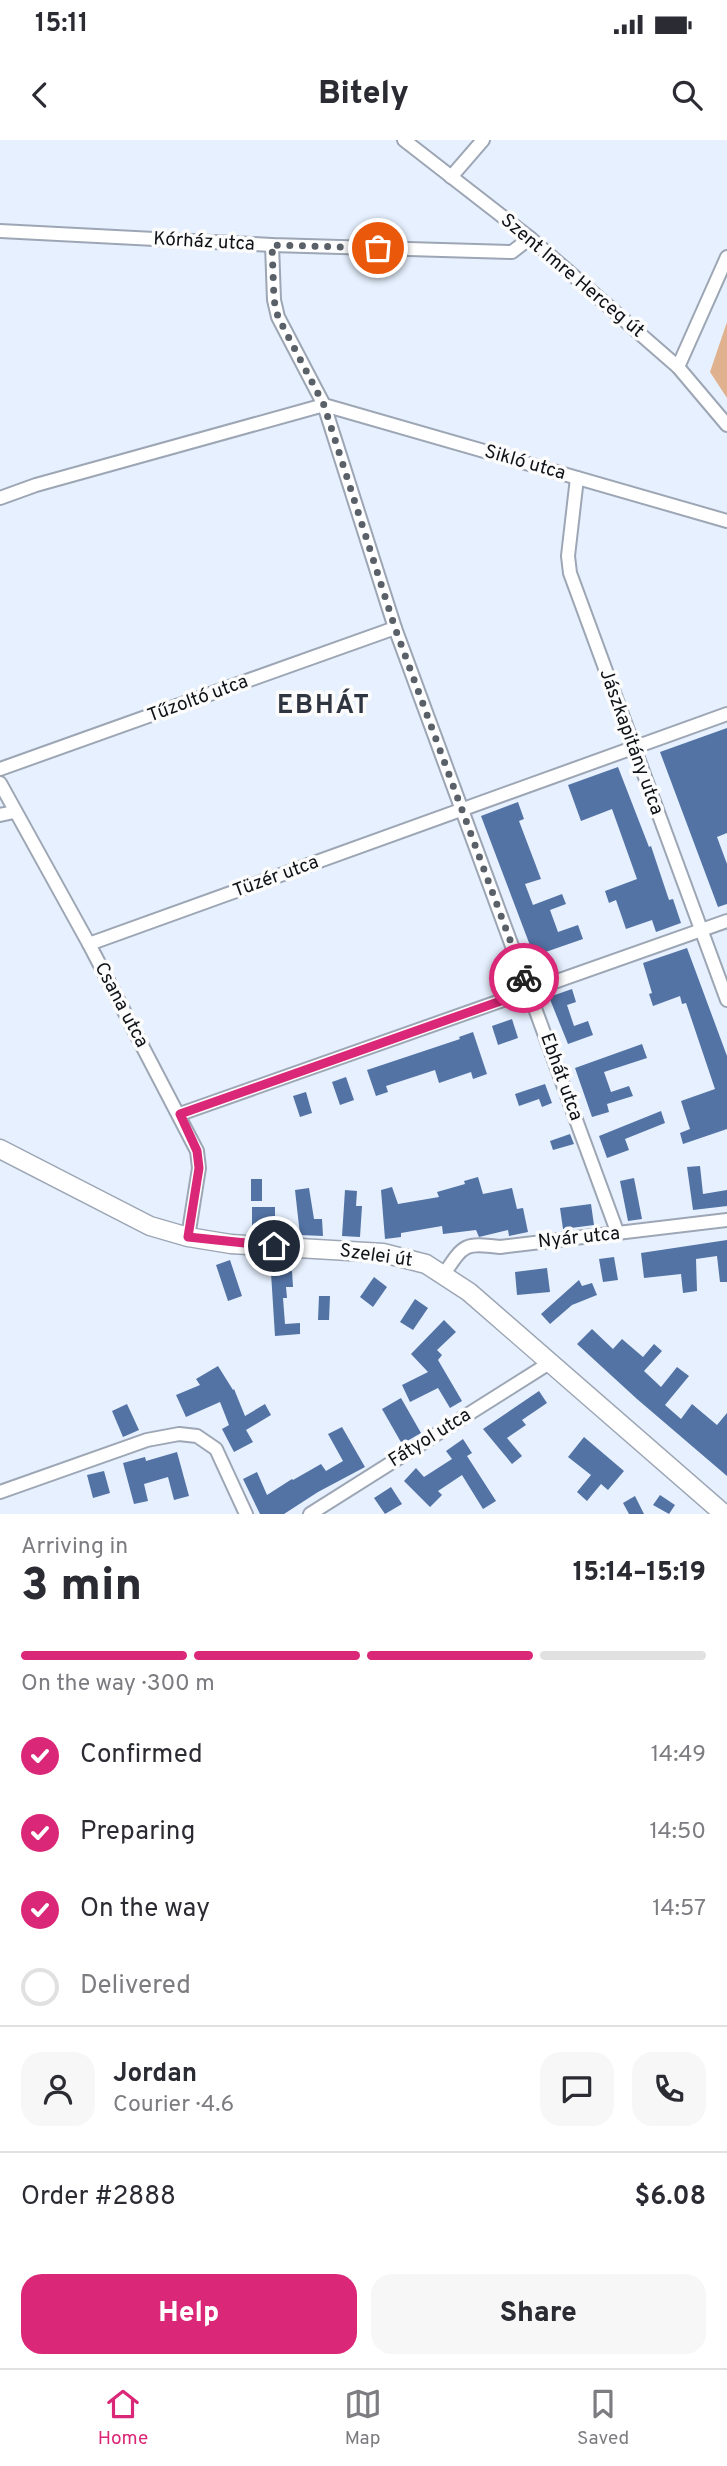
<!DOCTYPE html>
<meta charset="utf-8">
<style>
body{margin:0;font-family:Overpass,sans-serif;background:#f7f7f7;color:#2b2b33;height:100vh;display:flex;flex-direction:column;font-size:26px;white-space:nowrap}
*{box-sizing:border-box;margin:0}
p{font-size:23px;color:#7c7c81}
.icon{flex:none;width:38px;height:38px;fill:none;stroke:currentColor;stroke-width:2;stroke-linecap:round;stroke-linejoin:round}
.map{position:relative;height:1374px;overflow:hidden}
.drawer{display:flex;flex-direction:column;background:#fff;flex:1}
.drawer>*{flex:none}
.pin{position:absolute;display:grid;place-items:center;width:60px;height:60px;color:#fff;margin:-30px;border:4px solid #fff;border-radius:50%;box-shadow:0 2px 7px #0007}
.courier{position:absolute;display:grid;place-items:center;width:70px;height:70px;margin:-35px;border:5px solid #db2777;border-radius:50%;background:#fff;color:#222;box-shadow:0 2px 9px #0007}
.overview em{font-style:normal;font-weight:800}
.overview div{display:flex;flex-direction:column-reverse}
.overview{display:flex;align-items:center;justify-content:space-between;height:119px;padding:0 21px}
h1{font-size:46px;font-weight:800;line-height:52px}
.bar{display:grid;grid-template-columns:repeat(4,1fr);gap:10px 7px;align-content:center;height:84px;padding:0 21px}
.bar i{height:9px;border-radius:5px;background:#e1e1e2}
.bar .selected{background:#db2777}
.bar p{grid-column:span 4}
.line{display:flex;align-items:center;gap:18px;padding:0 21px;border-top:2px solid #e1e1e2}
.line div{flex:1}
.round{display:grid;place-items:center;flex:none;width:74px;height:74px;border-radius:21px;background:#f7f7f7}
ol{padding:0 21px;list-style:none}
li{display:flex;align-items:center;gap:21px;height:77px}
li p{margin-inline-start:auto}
li .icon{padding:7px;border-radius:50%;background:#db2777;color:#fff;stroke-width:4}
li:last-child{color:#7c7c81}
li i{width:38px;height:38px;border:4px solid #e1e1e2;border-radius:50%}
.cta{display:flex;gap:14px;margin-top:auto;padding:14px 21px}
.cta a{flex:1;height:80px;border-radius:21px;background:#db2777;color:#fff;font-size:28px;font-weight:800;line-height:80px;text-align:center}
.cta a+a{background:#f7f7f7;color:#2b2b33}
.status{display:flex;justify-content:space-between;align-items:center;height:49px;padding:0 35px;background:#fff;direction:ltr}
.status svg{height:19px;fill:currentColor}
header{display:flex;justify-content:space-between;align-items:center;height:91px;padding:0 21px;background:#fff;font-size:32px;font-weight:800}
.tabs{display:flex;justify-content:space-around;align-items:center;height:98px;border-top:2px solid #e1e1e2;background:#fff;font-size:19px;color:#7c7c81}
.tabs a{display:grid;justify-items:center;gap:4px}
.tabs .selected{color:#db2777}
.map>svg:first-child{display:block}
.green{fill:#e0b18e}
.building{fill:#5373a5}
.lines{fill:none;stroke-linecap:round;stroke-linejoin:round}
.street-casing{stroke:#9da6b4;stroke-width:16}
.secondary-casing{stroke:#9da6b4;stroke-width:21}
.street{stroke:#fff;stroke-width:12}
.secondary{stroke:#fff;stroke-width:18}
.done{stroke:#5a6068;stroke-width:7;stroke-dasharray:0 12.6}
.route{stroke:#db2777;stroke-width:9}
.labels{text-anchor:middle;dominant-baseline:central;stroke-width:7;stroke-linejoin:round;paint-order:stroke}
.street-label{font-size:19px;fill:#0f1217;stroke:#fcfcfc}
.district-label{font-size:26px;font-weight:bold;letter-spacing:2px;fill:#2e3540;stroke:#fcfcfc}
</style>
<div class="status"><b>15:11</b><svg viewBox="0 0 49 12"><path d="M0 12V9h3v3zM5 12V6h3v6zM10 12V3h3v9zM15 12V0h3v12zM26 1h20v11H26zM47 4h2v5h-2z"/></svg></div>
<header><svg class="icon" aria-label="back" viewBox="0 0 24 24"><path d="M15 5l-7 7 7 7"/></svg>Bitely<svg class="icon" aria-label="search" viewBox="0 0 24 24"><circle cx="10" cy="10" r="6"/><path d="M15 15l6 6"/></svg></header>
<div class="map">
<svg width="727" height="1374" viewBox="0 0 727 1374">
<rect width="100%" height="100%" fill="#e6f0fe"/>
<!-- green -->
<path class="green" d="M727,182V258L710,232Z"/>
<!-- building -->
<g class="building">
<path d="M727,588V693L717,697L727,724V764L718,767L660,612Z"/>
<path d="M618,627L649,707L651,706L669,760L673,759L681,783L656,792L652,780L626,789L616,760L609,763L605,751L637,739L612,669L581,681L568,645Z"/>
<path d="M518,662L524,679L519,681L541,739L525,744L533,765L562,754L566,764L550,770L558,792L578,785L583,799L534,816L481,676Z"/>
<path d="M687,808L727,916V989L683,1004L680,993L690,989L681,961L715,949L686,863L682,864L680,856L653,866L649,854L652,853L643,823Z"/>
<path d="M572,849L576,862L567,865L574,886L588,881L593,895L568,904L549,857Z"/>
<path d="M512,879L518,898L498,905L492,886Z"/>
<path d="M473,892L487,934L473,939L471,932L439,943L435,930L386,946L388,952L376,956L367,930L460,899L459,897Z"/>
<path d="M642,904L647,918L604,932L611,952L629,946L633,956L607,964L609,972L592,977L575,928Z"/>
<path d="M346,937L354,960L340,965L332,942Z"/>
<path d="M545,944L552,963L542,967L539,959L519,966L515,954Z"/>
<path d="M306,952L312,973L300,977L293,956Z"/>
<path d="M661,971L665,983L625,999L629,1010L607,1018L599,996Z"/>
<path d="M570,994L574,1004L553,1010L550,1001Z"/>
<path d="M700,1026L703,1054L727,1050V1066L693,1070L687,1027Z"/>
<path d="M478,1037L483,1054L512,1048L517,1069L523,1068L528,1092L509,1096L508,1090L479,1097L476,1090L443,1094L442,1086L401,1093V1097L385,1099L381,1050L392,1047L398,1064L439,1057L437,1052L465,1044L464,1041Z"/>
<path d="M634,1038L642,1079L628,1081L620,1041Z"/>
<rect x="251" y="1039" width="11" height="22"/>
<path d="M309,1048L314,1079H322L323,1096L300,1095L295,1050Z"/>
<path d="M345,1050L357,1051L356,1066H362L360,1097L342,1096Z"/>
<path d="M591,1064L594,1085L563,1089L560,1068Z"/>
<rect x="252" y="1067" width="23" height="24"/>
<path d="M727,1100V1142H720L717,1116L696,1119L697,1151L683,1153L681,1134L644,1138L641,1113Z"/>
<path d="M614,1117L618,1140L603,1142L599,1119Z"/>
<path d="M230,1120L242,1156L228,1161L216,1125Z"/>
<path d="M547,1128L550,1152L517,1155L515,1132Z"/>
<path d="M292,1131L293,1147H286L287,1158H283L285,1184L300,1183V1194L275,1196L271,1133Z"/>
<path d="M374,1137L387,1147L373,1167L360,1157Z"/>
<path d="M579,1140L582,1146L592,1143L597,1155L572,1165L550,1184L541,1174Z"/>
<path d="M319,1156H330L329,1180H318Z"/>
<path d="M415,1159L428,1168L413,1190L400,1182Z"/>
<path d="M444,1180L456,1192L437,1210L442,1215L438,1220L462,1261L450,1268L438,1248L410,1262L402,1245L428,1232L411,1214Z"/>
<path d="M592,1189L613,1209L622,1199L643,1217L654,1204L662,1211L644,1231L661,1247L677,1227L689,1236L665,1265L681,1279L692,1264L717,1285L727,1273V1336L637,1259L577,1204Z"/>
<path d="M218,1226L233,1250L234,1249L245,1276L265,1264L271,1275L246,1290L253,1302L234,1312L222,1289L229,1285L220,1262L186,1277L176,1255L200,1245L196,1239Z"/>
<path d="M539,1251L547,1263L522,1280L526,1285L507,1298L522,1316L512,1324L483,1289Z"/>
<path d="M401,1258L421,1293L402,1304L382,1269Z"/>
<path d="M127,1264L139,1290L123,1297L112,1271Z"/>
<path d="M342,1287L365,1327L318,1352L284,1374H260L243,1339L257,1332L267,1355L292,1339L293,1340L321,1324L326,1331L343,1321L328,1294Z"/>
<path d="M584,1297L624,1331L608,1350L601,1344L587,1361L577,1352L591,1335L568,1317Z"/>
<path d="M463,1299L472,1313L467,1316L496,1361L483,1369L462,1335L438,1351L442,1355L430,1367L404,1341L416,1328L424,1337L452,1319L446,1311Z"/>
<path d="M177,1312L189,1356L174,1360L168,1337L144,1344L148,1361L134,1364L123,1323L145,1317L146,1321Z"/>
<path d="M104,1331L110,1353L93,1358L87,1335Z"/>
<path d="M391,1347L402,1364L385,1374L374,1358Z"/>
<path d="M660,1355L675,1365L669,1374L653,1365Z"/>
<path d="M635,1356L644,1374H629L623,1363Z"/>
</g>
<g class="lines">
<!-- street casing -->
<g class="street-casing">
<g id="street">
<path d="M404,0L530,98L678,227L727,285"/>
<path d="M451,37L483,0"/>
<path d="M0,91L272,105L512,112L530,98"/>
<path d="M272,105L274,160L278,177L324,265L727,381"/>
<path d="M678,227L727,117"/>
<path d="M577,338L568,416L570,433L727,860"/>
<path d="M0,358L36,345L324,265L395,488L618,1094"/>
<path d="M0,629L395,488"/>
<path d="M0,643L89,804L197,1011L199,1028L188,1097"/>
<path d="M0,675L14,672"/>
<path d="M89,804L727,574"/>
<path d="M180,974L727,781"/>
<path d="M444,1134C464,1104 464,1103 500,1107L727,1080"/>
<path d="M0,1352L147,1300L179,1294L197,1296L216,1309L246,1374"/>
<path d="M310,1374L551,1222"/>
</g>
</g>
<!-- secondary casing -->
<g class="secondary-casing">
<path id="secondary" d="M0,1009L150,1086L188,1097L231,1104L383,1113L426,1124L469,1152L724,1374"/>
</g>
<!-- street -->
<use href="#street" class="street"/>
<!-- secondary -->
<use href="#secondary" class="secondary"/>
</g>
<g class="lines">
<!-- done -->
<path class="done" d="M378,108L272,105L274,160L278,177L324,265L395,488L524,838"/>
<!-- route -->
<path class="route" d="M274,1106L188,1097L199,1028L197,1011L180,974L529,851L524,838"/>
</g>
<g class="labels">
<!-- street labels -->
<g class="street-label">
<text transform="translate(204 102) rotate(3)">Kórház utca</text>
<text transform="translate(572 136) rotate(40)">Szent Imre Herceg út</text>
<text transform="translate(525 323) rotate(16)">Sikló utca</text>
<text transform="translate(198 559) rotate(-20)">Tűzoltó utca</text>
<text transform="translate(631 602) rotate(70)">Jászkapitány utca</text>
<text transform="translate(276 737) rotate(-20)">Tüzér utca</text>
<text transform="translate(121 865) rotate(62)">Csana utca</text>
<text transform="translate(561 937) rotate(70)">Ebhát utca</text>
<text transform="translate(579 1098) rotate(-6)">Nyár utca</text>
<text transform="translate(376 1116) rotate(8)">Szelei út</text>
<text transform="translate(430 1298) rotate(-32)">Fátyol utca</text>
</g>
<!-- district labels -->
<g class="district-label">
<text x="324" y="566">EBHÁT</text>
</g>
</g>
</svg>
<div class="pin" style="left:378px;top:108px;background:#ea580c"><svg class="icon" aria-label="bag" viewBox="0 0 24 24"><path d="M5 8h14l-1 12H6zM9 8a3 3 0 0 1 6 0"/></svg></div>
<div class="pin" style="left:274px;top:1106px;background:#1f2937"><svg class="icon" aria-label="home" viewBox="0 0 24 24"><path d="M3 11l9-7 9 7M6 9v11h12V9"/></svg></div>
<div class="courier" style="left:524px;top:838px"><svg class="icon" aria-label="bike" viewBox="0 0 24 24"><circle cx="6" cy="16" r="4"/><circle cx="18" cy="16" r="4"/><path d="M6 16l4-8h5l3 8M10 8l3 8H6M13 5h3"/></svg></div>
</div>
<section class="drawer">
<div class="overview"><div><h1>3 min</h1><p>Arriving in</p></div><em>15:14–15:19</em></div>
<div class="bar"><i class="selected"></i><i class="selected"></i><i class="selected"></i><i></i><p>On the way · 300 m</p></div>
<ol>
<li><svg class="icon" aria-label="check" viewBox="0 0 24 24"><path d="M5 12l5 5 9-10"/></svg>Confirmed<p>14:49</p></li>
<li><svg class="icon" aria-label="check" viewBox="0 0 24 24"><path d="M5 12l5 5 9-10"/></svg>Preparing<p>14:50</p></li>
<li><svg class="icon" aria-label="check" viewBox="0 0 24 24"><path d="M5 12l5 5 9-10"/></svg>On the way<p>14:57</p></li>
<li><i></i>Delivered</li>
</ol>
<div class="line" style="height:126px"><a class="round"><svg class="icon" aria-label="person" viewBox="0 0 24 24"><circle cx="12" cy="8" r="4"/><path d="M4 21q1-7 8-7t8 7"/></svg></a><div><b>Jordan</b><p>Courier · 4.6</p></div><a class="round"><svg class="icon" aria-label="chat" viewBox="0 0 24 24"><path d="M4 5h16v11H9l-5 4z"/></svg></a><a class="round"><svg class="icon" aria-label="phone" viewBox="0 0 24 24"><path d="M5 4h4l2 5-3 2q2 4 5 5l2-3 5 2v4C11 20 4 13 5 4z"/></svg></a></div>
<div class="line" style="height:91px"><div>Order #2888</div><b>$6.08</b></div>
<div class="cta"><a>Help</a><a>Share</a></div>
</section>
<nav class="tabs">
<a class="selected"><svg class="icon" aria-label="home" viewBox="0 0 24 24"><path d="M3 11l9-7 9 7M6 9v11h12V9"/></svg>Home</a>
<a><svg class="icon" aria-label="map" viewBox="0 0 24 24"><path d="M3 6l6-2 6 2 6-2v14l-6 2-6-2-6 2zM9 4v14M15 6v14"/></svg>Map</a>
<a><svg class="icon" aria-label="saved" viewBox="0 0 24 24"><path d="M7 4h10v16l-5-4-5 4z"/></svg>Saved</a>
</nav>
